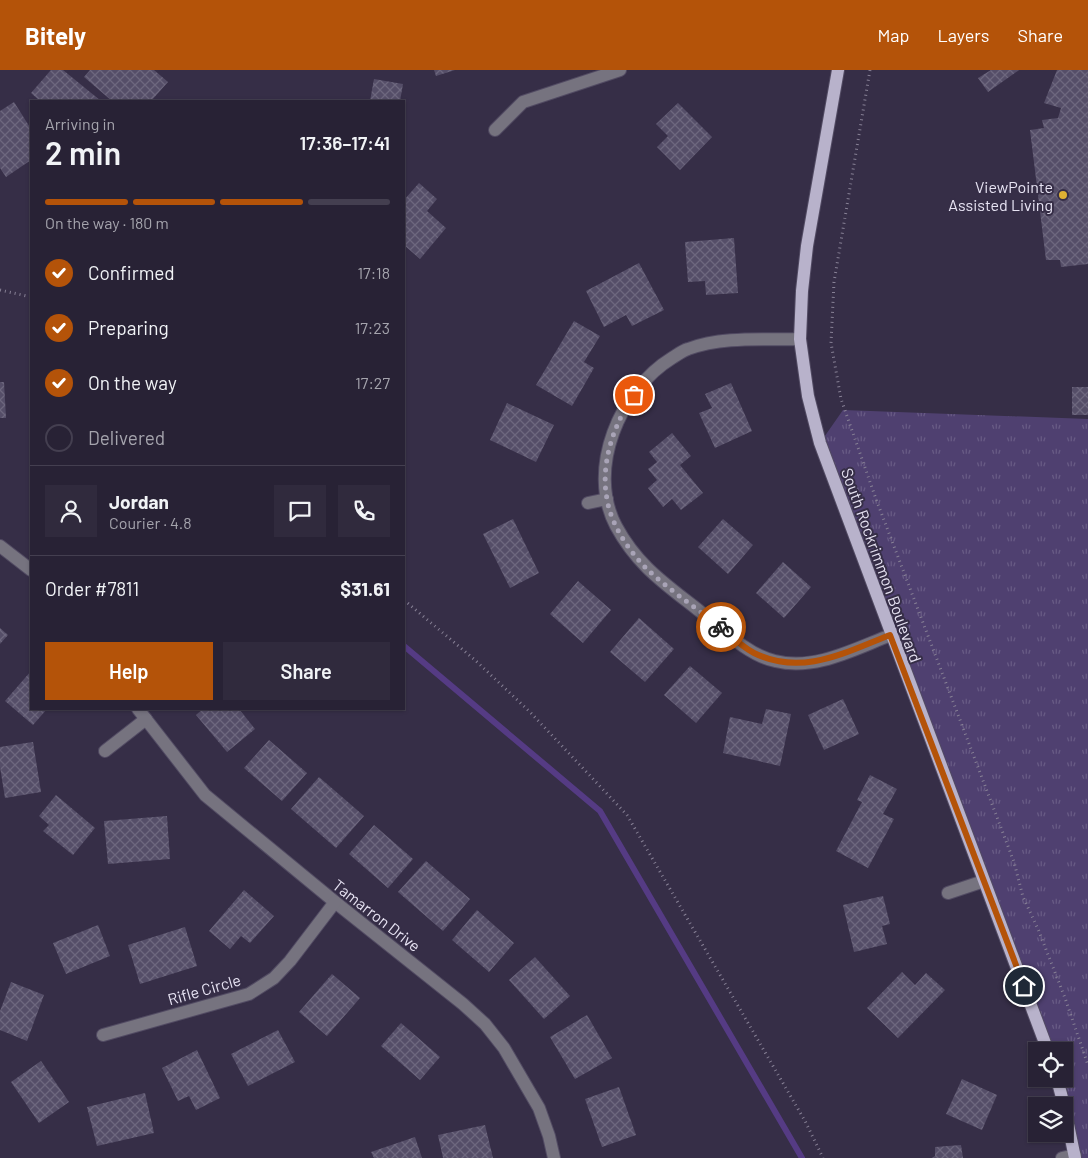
<!DOCTYPE html>
<meta charset="utf-8">
<style>
body{margin:0;font-family:Barlow,sans-serif;background:#302a3d;color:#f1f3f6;height:100vh;display:flex;flex-direction:column;font-size:19px;white-space:nowrap}
*{box-sizing:border-box;margin:0}
p{font-size:16px;color:#a5a4ad}
.icon{flex:none;width:28px;height:28px;fill:none;stroke:currentColor;stroke-width:2;stroke-linecap:round;stroke-linejoin:round}
.map{position:relative;flex:1;overflow:hidden}
.details{position:absolute;left:30px;top:30px;width:375px;height:610px;display:flex;flex-direction:column;background:#282235;border-radius:0px;box-shadow:0 1px 4px #0004,0 0 0 1px #443f50}
.details>*{flex:none}
.buttons{position:absolute;left:1028px;top:972px;display:grid;gap:10px}
.buttons a{display:grid;place-items:center;width:45px;height:45px;border-radius:0px;background:#282235;box-shadow:0 1px 4px #0004,0 0 0 1px #443f50;font-size:25px}
.pin{position:absolute;display:grid;place-items:center;width:42px;height:42px;color:#fff;margin:-21px;border:2px solid #fff;border-radius:50%;box-shadow:0 1px 5px #0007}
.courier{position:absolute;display:grid;place-items:center;width:50px;height:50px;margin:-25px;border:4px solid #b45309;border-radius:50%;background:#fff;color:#222;box-shadow:0 1px 6px #0007}
.headline em{font-style:normal;font-weight:600}
.headline div{display:flex;flex-direction:column-reverse}
.headline{display:flex;align-items:center;justify-content:space-between;height:85px;padding:0 15px}
h1{font-size:32px;font-weight:600;line-height:38px}
.bar{display:grid;grid-template-columns:repeat(4,1fr);gap:8px 5px;align-content:center;height:60px;padding:0 15px}
.bar i{height:6px;border-radius:4px;background:#443f50}
.bar .current{background:#b45309}
.bar p{grid-column:span 4}
.line{display:flex;align-items:center;gap:12px;padding:0 15px;border-top:1px solid #443f50}
.line div{flex:1}
.round{display:grid;place-items:center;flex:none;width:52px;height:52px;border-radius:0px;background:#302a3d}
ol{padding:0 15px;list-style:none}
li{display:flex;align-items:center;gap:15px;height:55px}
li p{margin-inline-start:auto}
li .icon{padding:5px;border-radius:50%;background:#b45309;color:#fff;stroke-width:4}
li:last-child{color:#a5a4ad}
li i{width:28px;height:28px;border:2px solid #443f50;border-radius:50%}
.cta{display:flex;gap:10px;margin-top:auto;padding:10px 15px}
.cta a{flex:1;height:58px;border-radius:0px;background:#b45309;color:#fff;font-size:20px;font-weight:600;line-height:58px;text-align:center}
.cta a+a{background:#302a3d;color:#f1f3f6}
header{display:flex;align-items:center;gap:30px;box-sizing:border-box;height:70px;padding:0 25px;background:#b45309;color:#fff}
header strong{font-size:24px}
nav{display:flex;gap:28px;margin-inline-start:auto;font-size:18px}
.map>svg:first-child{display:block}
.grass{fill:url(#grass-tufts)}
.lines{fill:none;stroke-linecap:round;stroke-linejoin:round}
.stream{stroke:#553b84;stroke-width:6}
.building{fill:url(#building-cross-hatch)}
.minor-casing{stroke:#524b63;stroke-width:14}
.major-casing{stroke:#524b63;stroke-width:14}
.path{stroke:#878095;stroke-width:3;stroke-dasharray:1 4;stroke-linecap:butt}
.minor{stroke:#76737f;stroke-width:12}
.major{stroke:#b8b2cb;stroke-width:12}
.done{stroke:#a9a4b7;stroke-width:5;stroke-dasharray:0 9}
.route{stroke:#b45309;stroke-width:6}
.poi-dot{fill:#deb133;stroke:#362e47;stroke-width:2}
.labels{text-anchor:middle;dominant-baseline:central;stroke-width:4;stroke-linejoin:round;paint-order:stroke}
.poi-label{font-size:16px;fill:#e7e3f3;stroke:#362e47;text-anchor:end}
.street-label{font-size:16px;fill:#e7e3f3;stroke:#362e47}
</style>
<header>
<strong>Bitely</strong>
<nav><a>Map</a><a>Layers</a><a>Share</a></nav>
</header>
<div class="map">
<svg width="1088" height="1088" viewBox="0 0 1088 1088">
<defs>
<pattern id="grass-tufts" width="24" height="20" patternUnits="userSpaceOnUse" patternTransform="scale(1.25)"><rect width="24" height="20" fill="#4f4070"/><path d="M3 7l-1-3M5 7V3M7 7l1-3M15 17l-1-3M17 17v-4M19 17l1-3" fill="none" stroke="#685b85"/></pattern>
<pattern id="building-cross-hatch" width="8" height="8" patternUnits="userSpaceOnUse" patternTransform="scale(1.25)"><rect width="8" height="8" fill="#554e68"/><path d="M0 0l8 8M0 8l8-8" fill="none" stroke="#6d677e"/></pattern>
</defs>
<rect width="100%" height="100%" fill="#362e47"/>
<!-- grass -->
<path class="grass" d="M843,340L1088,349V1088H1071L1054,1009H1064V981H1044L820,373Z"/>
<g class="lines">
<!-- stream -->
<path class="stream" d="M404,576L600,741L802,1088"/>
</g>
<!-- building -->
<g class="building">
<path d="M51,0H63L101,31H40L31,23Z"/>
<path d="M90,0H154L168,12L151,31H112L84,7Z"/>
<path d="M434,0H455L436,6Z"/>
<path d="M991,0H1019L988,22L978,8Z"/>
<path d="M1057,0H1088V194L1061,197L1060,190H1046L1030,60L1044,58L1042,50L1058,48L1061,38L1044,33Z"/>
<path d="M374,9L403,14L400,31H370Z"/>
<path d="M14,32L31,59V90L6,107L0,98V41Z"/>
<path d="M678,33L712,67L680,100L657,77L668,66L656,54Z"/>
<path d="M419,113L437,129L427,141L446,158L420,189L404,175V130Z"/>
<path d="M734,168L738,223L706,225L705,211L688,212L685,172Z"/>
<path d="M639,193L664,240L632,256L626,245L604,257L586,221Z"/>
<path d="M574,251L600,266L584,292L594,298L572,336L536,315Z"/>
<path d="M0,312H4L6,348H0Z"/>
<path d="M731,313L752,361L715,378L699,343L712,338L705,324Z"/>
<rect x="1072" y="317" width="16" height="28"/>
<path d="M507,333L554,355L536,392L490,370Z"/>
<path d="M672,363L691,386L680,395L703,423L681,440L672,429L663,437L648,418L657,410L648,399L657,392L649,382Z"/>
<path d="M513,449L539,503L510,518L483,464Z"/>
<path d="M723,449L753,475L728,504L698,477Z"/>
<path d="M783,492L811,517L784,548L756,523Z"/>
<path d="M578,511L611,540L583,573L550,544Z"/>
<path d="M639,548L674,579L645,612L610,582Z"/>
<path d="M0,558L8,565L0,574Z"/>
<path d="M690,596L722,623L696,653L664,625Z"/>
<path d="M31,601V639H47L33,655L5,631Z"/>
<path d="M843,629L859,664L824,680L808,645Z"/>
<path d="M203,639H239L255,659L227,682L196,645Z"/>
<path d="M766,639L791,644L780,696L723,683L730,647L762,654Z"/>
<path d="M269,670L307,703L282,731L244,698Z"/>
<path d="M33,672L41,722L5,728L0,697V677Z"/>
<path d="M870,705L897,719L883,744L894,749L868,798L836,781L862,732L857,730Z"/>
<path d="M319,707L364,746L336,778L291,739Z"/>
<path d="M56,725L95,758L73,785L43,761L49,755L39,746Z"/>
<path d="M167,746L170,789L108,794L104,751Z"/>
<path d="M374,755L413,789L388,818L349,784Z"/>
<path d="M426,791L470,829L443,861L398,822Z"/>
<path d="M244,820L274,846L250,873L241,866L230,879L209,861Z"/>
<path d="M883,826L890,854L882,856L887,874L854,882L843,835Z"/>
<path d="M477,840L514,873L489,902L452,870Z"/>
<path d="M98,855L110,886L66,904L53,873Z"/>
<path d="M185,857L197,896L140,914L128,875Z"/>
<path d="M535,887L570,926L544,949L509,910Z"/>
<path d="M902,902L915,915L926,903L945,920L898,968L867,938Z"/>
<path d="M332,904L360,928L327,966L299,942Z"/>
<path d="M11,912L44,925L27,971L0,960V941Z"/>
<path d="M587,945L612,988L575,1009L550,967Z"/>
<path d="M401,953L440,987L420,1010L381,976Z"/>
<path d="M278,960L295,992L248,1016L231,984Z"/>
<path d="M197,980L220,1028L196,1040L189,1026L178,1031L162,998Z"/>
<path d="M41,991L69,1032L39,1053L11,1012Z"/>
<path d="M962,1009L997,1025L982,1060L946,1044Z"/>
<path d="M619,1017L636,1065L602,1077L585,1029Z"/>
<path d="M145,1023L154,1063L97,1076L87,1037Z"/>
<path d="M485,1055L493,1088H443L438,1065Z"/>
<path d="M415,1067L422,1088H374L371,1082Z"/>
<path d="M961,1075L963,1088H932L935,1086V1077Z"/>
</g>
<g class="lines">
<!-- minor casing -->
<g class="minor-casing">
<g id="minor">
<path d="M495,60L523,32L620,0"/>
<path d="M800,269C764,270 723,266 688,279C682,281 677,285 672,288C620,320 586,399 616,456C637,495 664,513 697,539C720,557 747,585 775,591C815,601 854,579 891,565"/>
<path d="M588,433L607,429"/>
<path d="M0,476L31,500"/>
<path d="M138,639L205,725L335,832L463,934L485,954L504,978L539,1038L549,1066L554,1088"/>
<path d="M105,681L146,649"/>
<path d="M948,823L984,811"/>
<path d="M103,965L249,924L274,908L290,891L335,832"/>
<path d="M1062,1088L1075,1085"/>
</g>
</g>
<!-- major casing -->
<g class="major-casing">
<g id="major">
<path d="M838,0L807,176L802,221L800,269L808,326L820,373L1048,981"/>
<path d="M1057,1009L1064,1035L1075,1088"/>
</g>
</g>
<!-- path -->
<g class="path">
<path d="M870,0L834,212L831,273L841,329L876,429L1014,792L1023,827L1038,859L1065,928L1088,995"/>
<path d="M0,220L31,227"/>
<path d="M404,530L475,590L530,642L627,745L805,1051L823,1088"/>
</g>
<!-- minor -->
<use href="#minor" class="minor"/>
<!-- major -->
<use href="#major" class="major"/>
</g>
<g class="lines">
<!-- done -->
<path class="done" d="M634,325C614,353 600,394 607,429C611,455 630,483 649,501C671,521 697,539 721,557"/>
<!-- route -->
<path class="route" d="M721,557C731,566 742,577 754,583C802,607 846,582 890,565L1024,916"/>
</g>
<!-- markers -->
<circle class="poi-dot" cx="1063" cy="125" r="5"/>
<g class="labels">
<!-- poi labels -->
<g class="poi-label">
<text x="1053" y="116">ViewPointe<tspan x="1053" dy="18">Assisted Living</tspan></text>
</g>
<!-- street labels -->
<g class="street-label">
<text transform="translate(882 495) rotate(70)">South Rockrimmon Boulevard</text>
<text transform="translate(377 845) rotate(38)">Tamarron Drive</text>
<text transform="translate(204 919) rotate(-16)">Rifle Circle</text>
</g>
</g>
</svg>
<div class="buttons">
<a><svg class="icon" aria-label="locate" viewBox="0 0 24 24"><circle cx="12" cy="12" r="6"/><path d="M12 2v4M12 18v4M2 12h4M18 12h4"/></svg></a>
<a><svg class="icon" aria-label="layers" viewBox="0 0 24 24"><path d="M12 4l9 5-9 5-9-5zM3 14l9 5 9-5"/></svg></a>
</div>
<div class="pin" style="left:634px;top:325px;background:#ea580c"><svg class="icon" aria-label="bag" viewBox="0 0 24 24"><path d="M5 8h14l-1 12H6zM9 8a3 3 0 0 1 6 0"/></svg></div>
<div class="pin" style="left:1024px;top:916px;background:#1f2937"><svg class="icon" aria-label="home" viewBox="0 0 24 24"><path d="M3 11l9-7 9 7M6 9v11h12V9"/></svg></div>
<div class="courier" style="left:721px;top:557px"><svg class="icon" aria-label="bike" viewBox="0 0 24 24"><circle cx="6" cy="16" r="4"/><circle cx="18" cy="16" r="4"/><path d="M6 16l4-8h5l3 8M10 8l3 8H6M13 5h3"/></svg></div>
<section class="details">
<div class="headline"><div><h1>2 min</h1><p>Arriving in</p></div><em>17:36–17:41</em></div>
<div class="bar"><i class="current"></i><i class="current"></i><i class="current"></i><i></i><p>On the way · 180 m</p></div>
<ol>
<li><svg class="icon" aria-label="check" viewBox="0 0 24 24"><path d="M5 12l5 5 9-10"/></svg>Confirmed<p>17:18</p></li>
<li><svg class="icon" aria-label="check" viewBox="0 0 24 24"><path d="M5 12l5 5 9-10"/></svg>Preparing<p>17:23</p></li>
<li><svg class="icon" aria-label="check" viewBox="0 0 24 24"><path d="M5 12l5 5 9-10"/></svg>On the way<p>17:27</p></li>
<li><i></i>Delivered</li>
</ol>
<div class="line" style="height:90px"><a class="round"><svg class="icon" aria-label="person" viewBox="0 0 24 24"><circle cx="12" cy="8" r="4"/><path d="M4 21q1-7 8-7t8 7"/></svg></a><div><b>Jordan</b><p>Courier · 4.8</p></div><a class="round"><svg class="icon" aria-label="chat" viewBox="0 0 24 24"><path d="M4 5h16v11H9l-5 4z"/></svg></a><a class="round"><svg class="icon" aria-label="phone" viewBox="0 0 24 24"><path d="M5 4h4l2 5-3 2q2 4 5 5l2-3 5 2v4C11 20 4 13 5 4z"/></svg></a></div>
<div class="line" style="height:65px"><div>Order #7811</div><b>$31.61</b></div>
<div class="cta"><a>Help</a><a>Share</a></div>
</section>
</div>
